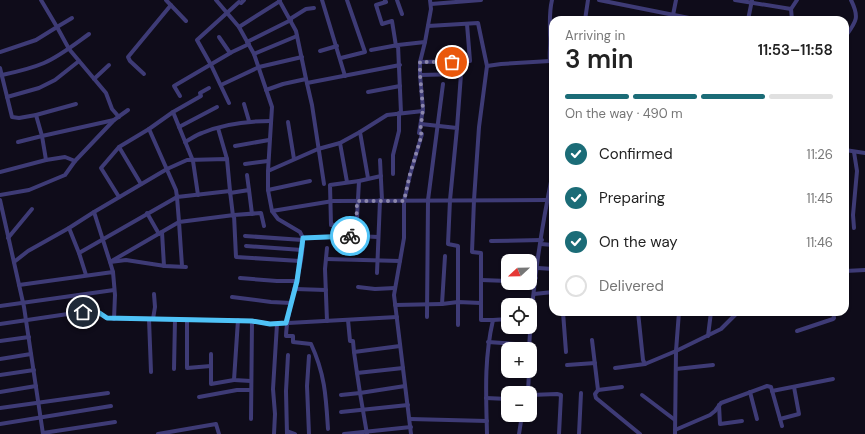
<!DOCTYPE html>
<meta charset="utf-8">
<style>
body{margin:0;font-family:"DM Sans",sans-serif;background:#f6f6f6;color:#222;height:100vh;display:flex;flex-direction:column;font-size:15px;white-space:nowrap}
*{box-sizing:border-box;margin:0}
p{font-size:13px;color:#767676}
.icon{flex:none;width:22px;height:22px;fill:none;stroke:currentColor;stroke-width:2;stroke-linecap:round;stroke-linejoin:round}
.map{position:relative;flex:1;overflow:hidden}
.drawer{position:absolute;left:549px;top:16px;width:300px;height:300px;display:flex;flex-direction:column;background:#fff;border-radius:12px;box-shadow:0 1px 3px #0004}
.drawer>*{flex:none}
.needle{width:26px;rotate:248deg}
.buttons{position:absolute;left:501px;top:254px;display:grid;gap:8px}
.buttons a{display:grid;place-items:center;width:36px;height:36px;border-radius:8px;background:#fff;box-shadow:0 1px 3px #0004;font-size:20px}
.pin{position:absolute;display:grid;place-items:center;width:34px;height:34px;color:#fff;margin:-17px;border:2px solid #fff;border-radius:50%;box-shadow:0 1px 4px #0007}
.courier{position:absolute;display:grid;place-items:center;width:40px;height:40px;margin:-20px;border:3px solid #4fc3f7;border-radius:50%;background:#fff;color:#222;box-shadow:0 1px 5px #0007}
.head em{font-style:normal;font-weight:600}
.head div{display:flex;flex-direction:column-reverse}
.head{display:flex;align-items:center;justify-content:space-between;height:68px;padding:0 16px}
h1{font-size:26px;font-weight:600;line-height:30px}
.bar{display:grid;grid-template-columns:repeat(4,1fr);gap:6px 4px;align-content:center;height:48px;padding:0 16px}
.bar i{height:5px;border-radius:3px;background:#e0e0e0}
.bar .selected{background:#1b6c77}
.bar p{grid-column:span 4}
ol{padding:0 16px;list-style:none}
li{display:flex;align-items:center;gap:12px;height:44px}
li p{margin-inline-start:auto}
li .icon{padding:4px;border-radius:50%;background:#1b6c77;color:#fff;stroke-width:4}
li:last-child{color:#767676}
li i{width:22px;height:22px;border:2px solid #e0e0e0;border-radius:50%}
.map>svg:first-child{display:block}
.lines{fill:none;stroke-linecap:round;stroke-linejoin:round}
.minor{stroke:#3e3b76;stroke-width:4}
.done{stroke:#8c87ac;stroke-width:4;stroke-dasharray:0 7.2}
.route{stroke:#4fc3f7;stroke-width:5}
</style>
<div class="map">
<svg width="865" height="434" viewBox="0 0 865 434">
<rect width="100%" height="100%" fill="#0f0c1a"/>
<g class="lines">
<!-- minor -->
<g class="minor">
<path d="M166,0L186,21"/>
<path d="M216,0L239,27L254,54L272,107L268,171V190L272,211L278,219L300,232L303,238C303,271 287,303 286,336H293V342L311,344C325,374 326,397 328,429"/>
<path d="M322,0L345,76"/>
<path d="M385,0L386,2L376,5L382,24L392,21L396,46"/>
<path d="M397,0L402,14"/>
<path d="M552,0C549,12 550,23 550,35C551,44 549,52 550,61H553"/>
<path d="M599,0L699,20"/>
<path d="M735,0L791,9"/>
<path d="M431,4L481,0"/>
<path d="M72,18L57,27L69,49L106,93L112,109L119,117"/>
<path d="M290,19L306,9L314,8"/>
<path d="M585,20L588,0"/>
<path d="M672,20L676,0"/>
<path d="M748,20L752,0"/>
<path d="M792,20L791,9L797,0"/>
<path d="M428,26L478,23L487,66L479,127L474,200L472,252L481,253V320H493C484,359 486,394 487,434"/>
<path d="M239,27L280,1"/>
<path d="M219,37L230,53"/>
<path d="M845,37C856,22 860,18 851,0"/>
<path d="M247,42L291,20"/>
<path d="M371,50L398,45"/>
<path d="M320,51L337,46"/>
<path d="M0,52L36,40L57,27L41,0"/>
<path d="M254,54L297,36"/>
<path d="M341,58L365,52L347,0"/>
<path d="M420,62L470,61L467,24"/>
<path d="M487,66L501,64L550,61"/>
<path d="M0,68L12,117L19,118L36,115"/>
<path d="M144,74L130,61L128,57L171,5"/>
<path d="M2,75C16,72 30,69 44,63C60,56 75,44 89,34"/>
<path d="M420,75L461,74L457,128"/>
<path d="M94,79L109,65"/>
<path d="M306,79L312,105L324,184"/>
<path d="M307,83L400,65"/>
<path d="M221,85L259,67L302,57"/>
<path d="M266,90L283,84L306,79L296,31L279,0"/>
<path d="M368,92L400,86"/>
<path d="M180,96L174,86L232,52L249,44"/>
<path d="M7,97L39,88L55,80L79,61"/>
<path d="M229,103L211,65L197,40L239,2L241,3L244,0"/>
<path d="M244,104L249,121"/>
<path d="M173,112L149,129L176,190L177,197L230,191L233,216"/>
<path d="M401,113L398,45L425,42L431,9L430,0"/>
<path d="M288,122L294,159"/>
<path d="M421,124L457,128L450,200L448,244L458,246V325"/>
<path d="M179,127L217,107"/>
<path d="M218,128L227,159"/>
<path d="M18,142L42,136L36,115L76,104"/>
<path d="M185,142C191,139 196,135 202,133C223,124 248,121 271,121"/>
<path d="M340,143L347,182"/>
<path d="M235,146L269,140"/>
<path d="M119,147L149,129"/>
<path d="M845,150L865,153"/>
<path d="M854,152L857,171L853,215L854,228"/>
<path d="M46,160L65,157L75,161"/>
<path d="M380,160L382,200"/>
<path d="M245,164L268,161"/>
<path d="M268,171L318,149L340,143L360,132"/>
<path d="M0,172L46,160L42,136L114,120L128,110"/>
<path d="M393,174V155L399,131V113"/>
<path d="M247,175L249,190"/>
<path d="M368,178L360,132L387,115L423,111"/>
<path d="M268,190L310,181"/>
<path d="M230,193L249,190L252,214"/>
<path d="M0,195L29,190L65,175L75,161L114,120"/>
<path d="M198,195L193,161L173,112L201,96L200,93L209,88"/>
<path d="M119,197L101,168L119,147L141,184"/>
<path d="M0,200L24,307L43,434"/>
<path d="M272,211L333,201L547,200"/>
<path d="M147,213L159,234"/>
<path d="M346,224L331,225L330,185L359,181"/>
<path d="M264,226L261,213L234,215L236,257L300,261"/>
<path d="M162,232L164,266"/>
<path d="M245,236L303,240"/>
<path d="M378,237L356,236L359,181L381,176"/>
<path d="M8,238L32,209"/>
<path d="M303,238L356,236"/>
<path d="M491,241L542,240"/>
<path d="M541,244L553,245"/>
<path d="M246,246L302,250"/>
<path d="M327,248L325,269L327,321"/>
<path d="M79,253L69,228L94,212"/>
<path d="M445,256L442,304L458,302L481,303"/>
<path d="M326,259L400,261"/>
<path d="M14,262L28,251L69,228"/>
<path d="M182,266L179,222L234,215"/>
<path d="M186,267L165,266L126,260L110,262L94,212L167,169L187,160L227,159L230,191"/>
<path d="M538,268L553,269"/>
<path d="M845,271L865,270"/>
<path d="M377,273L380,200"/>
<path d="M86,275L79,253L177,197L179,222L110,262L113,272"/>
<path d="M240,278L277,281H297"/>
<path d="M530,279L536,278"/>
<path d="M481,280L508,281"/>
<path d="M19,285L113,272L115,295L114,319"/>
<path d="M358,287L375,289L395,288"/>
<path d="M295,289L326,290"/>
<path d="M534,294L553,292"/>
<path d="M232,297L271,302L291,303"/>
<path d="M395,305L442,304"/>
<path d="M0,306L114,290"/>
<path d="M563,312L566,352"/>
<path d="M638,312L643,360L645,364L676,351L721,329L738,312"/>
<path d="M427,317L428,200L443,84"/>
<path d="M149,319L151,372"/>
<path d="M153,319L155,307L154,294"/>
<path d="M187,320V368L211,366"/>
<path d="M238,320L234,380L251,381"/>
<path d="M348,320L350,341H353L354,352L400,346"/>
<path d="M493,320L508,319"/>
<path d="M0,324L95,310L107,318L252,321L270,324L397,317"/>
<path d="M797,331L833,319L834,318L833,312"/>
<path d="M708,336L711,312"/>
<path d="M592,340L598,390L595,394L596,398L640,434"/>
<path d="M0,341L29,337"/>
<path d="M488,342L530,345"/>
<path d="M529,349C532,290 541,229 553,172"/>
<path d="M354,352L357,373L403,368"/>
<path d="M211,354V384L234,380"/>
<path d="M0,359L31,354"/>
<path d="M567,365L595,363"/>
<path d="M615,368L645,364"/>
<path d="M174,369L175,319"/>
<path d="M676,369L713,365"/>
<path d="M357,373L360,393L405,386"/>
<path d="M0,375L34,370"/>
<path d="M598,390L622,387"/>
<path d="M772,391L833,379"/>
<path d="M0,392L36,386"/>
<path d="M750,392L757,419"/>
<path d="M528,393L529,371"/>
<path d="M341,395L360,393L367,434"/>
<path d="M530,395L557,394L561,395L559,434"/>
<path d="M642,395L675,420"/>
<path d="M199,397L237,390H251"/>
<path d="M486,398L508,399"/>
<path d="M719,405L720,424L742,421"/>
<path d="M0,408L108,393"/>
<path d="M341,412L408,405"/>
<path d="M251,419L252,321"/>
<path d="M410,419L487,421"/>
<path d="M780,419L799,414L794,387"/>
<path d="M0,424L111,406"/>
<path d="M675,430L710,415L715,411L721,403L767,386L771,387L782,426"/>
<path d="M287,431L295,434"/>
<path d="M43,433L115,422"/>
<path d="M158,434L216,424L219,434"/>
<path d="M274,434L275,414L273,389L277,324"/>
<path d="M287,434L286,391L288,355"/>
<path d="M309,434L307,386L309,356"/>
<path d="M344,434L411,427"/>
<path d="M411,434L394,295L404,238V201L410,175L422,134L419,133L423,109L420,75V62L425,42"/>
<path d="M519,434L522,415"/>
<path d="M579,434L581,393"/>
<path d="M675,434L676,351L679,312"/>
</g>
</g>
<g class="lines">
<!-- done -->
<path class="done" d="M350,236H356L357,201H404L410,174L422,134L420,133L423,109L420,74V62H452"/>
<!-- route -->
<path class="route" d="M83,312L95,310L107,318L252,321L270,324L286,323L297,281L303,238L350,236"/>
</g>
</svg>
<div class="buttons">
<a><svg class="needle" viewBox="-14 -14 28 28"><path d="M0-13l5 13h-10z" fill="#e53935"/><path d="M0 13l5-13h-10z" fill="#767676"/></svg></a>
<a><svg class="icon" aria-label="locate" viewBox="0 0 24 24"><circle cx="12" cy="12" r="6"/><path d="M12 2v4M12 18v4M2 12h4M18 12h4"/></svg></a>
<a>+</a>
<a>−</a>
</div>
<div class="pin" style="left:452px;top:62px;background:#ea580c"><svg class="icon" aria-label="bag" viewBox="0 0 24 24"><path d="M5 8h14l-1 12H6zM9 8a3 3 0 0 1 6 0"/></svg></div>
<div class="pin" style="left:83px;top:312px;background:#1f2937"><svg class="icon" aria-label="home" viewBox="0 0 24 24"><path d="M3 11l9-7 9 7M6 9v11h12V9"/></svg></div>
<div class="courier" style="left:350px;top:236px"><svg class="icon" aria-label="bike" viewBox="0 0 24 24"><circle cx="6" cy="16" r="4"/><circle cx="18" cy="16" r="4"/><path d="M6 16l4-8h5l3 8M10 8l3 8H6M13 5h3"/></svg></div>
<section class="drawer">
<div class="head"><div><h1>3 min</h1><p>Arriving in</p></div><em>11:53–11:58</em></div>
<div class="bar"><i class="selected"></i><i class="selected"></i><i class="selected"></i><i></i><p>On the way · 490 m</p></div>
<ol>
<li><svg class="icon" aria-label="check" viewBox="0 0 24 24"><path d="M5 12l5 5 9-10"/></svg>Confirmed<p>11:26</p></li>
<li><svg class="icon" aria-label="check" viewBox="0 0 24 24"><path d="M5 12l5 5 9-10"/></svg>Preparing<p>11:45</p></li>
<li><svg class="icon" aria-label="check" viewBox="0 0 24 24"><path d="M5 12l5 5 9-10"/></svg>On the way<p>11:46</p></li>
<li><i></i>Delivered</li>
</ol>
</section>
</div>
